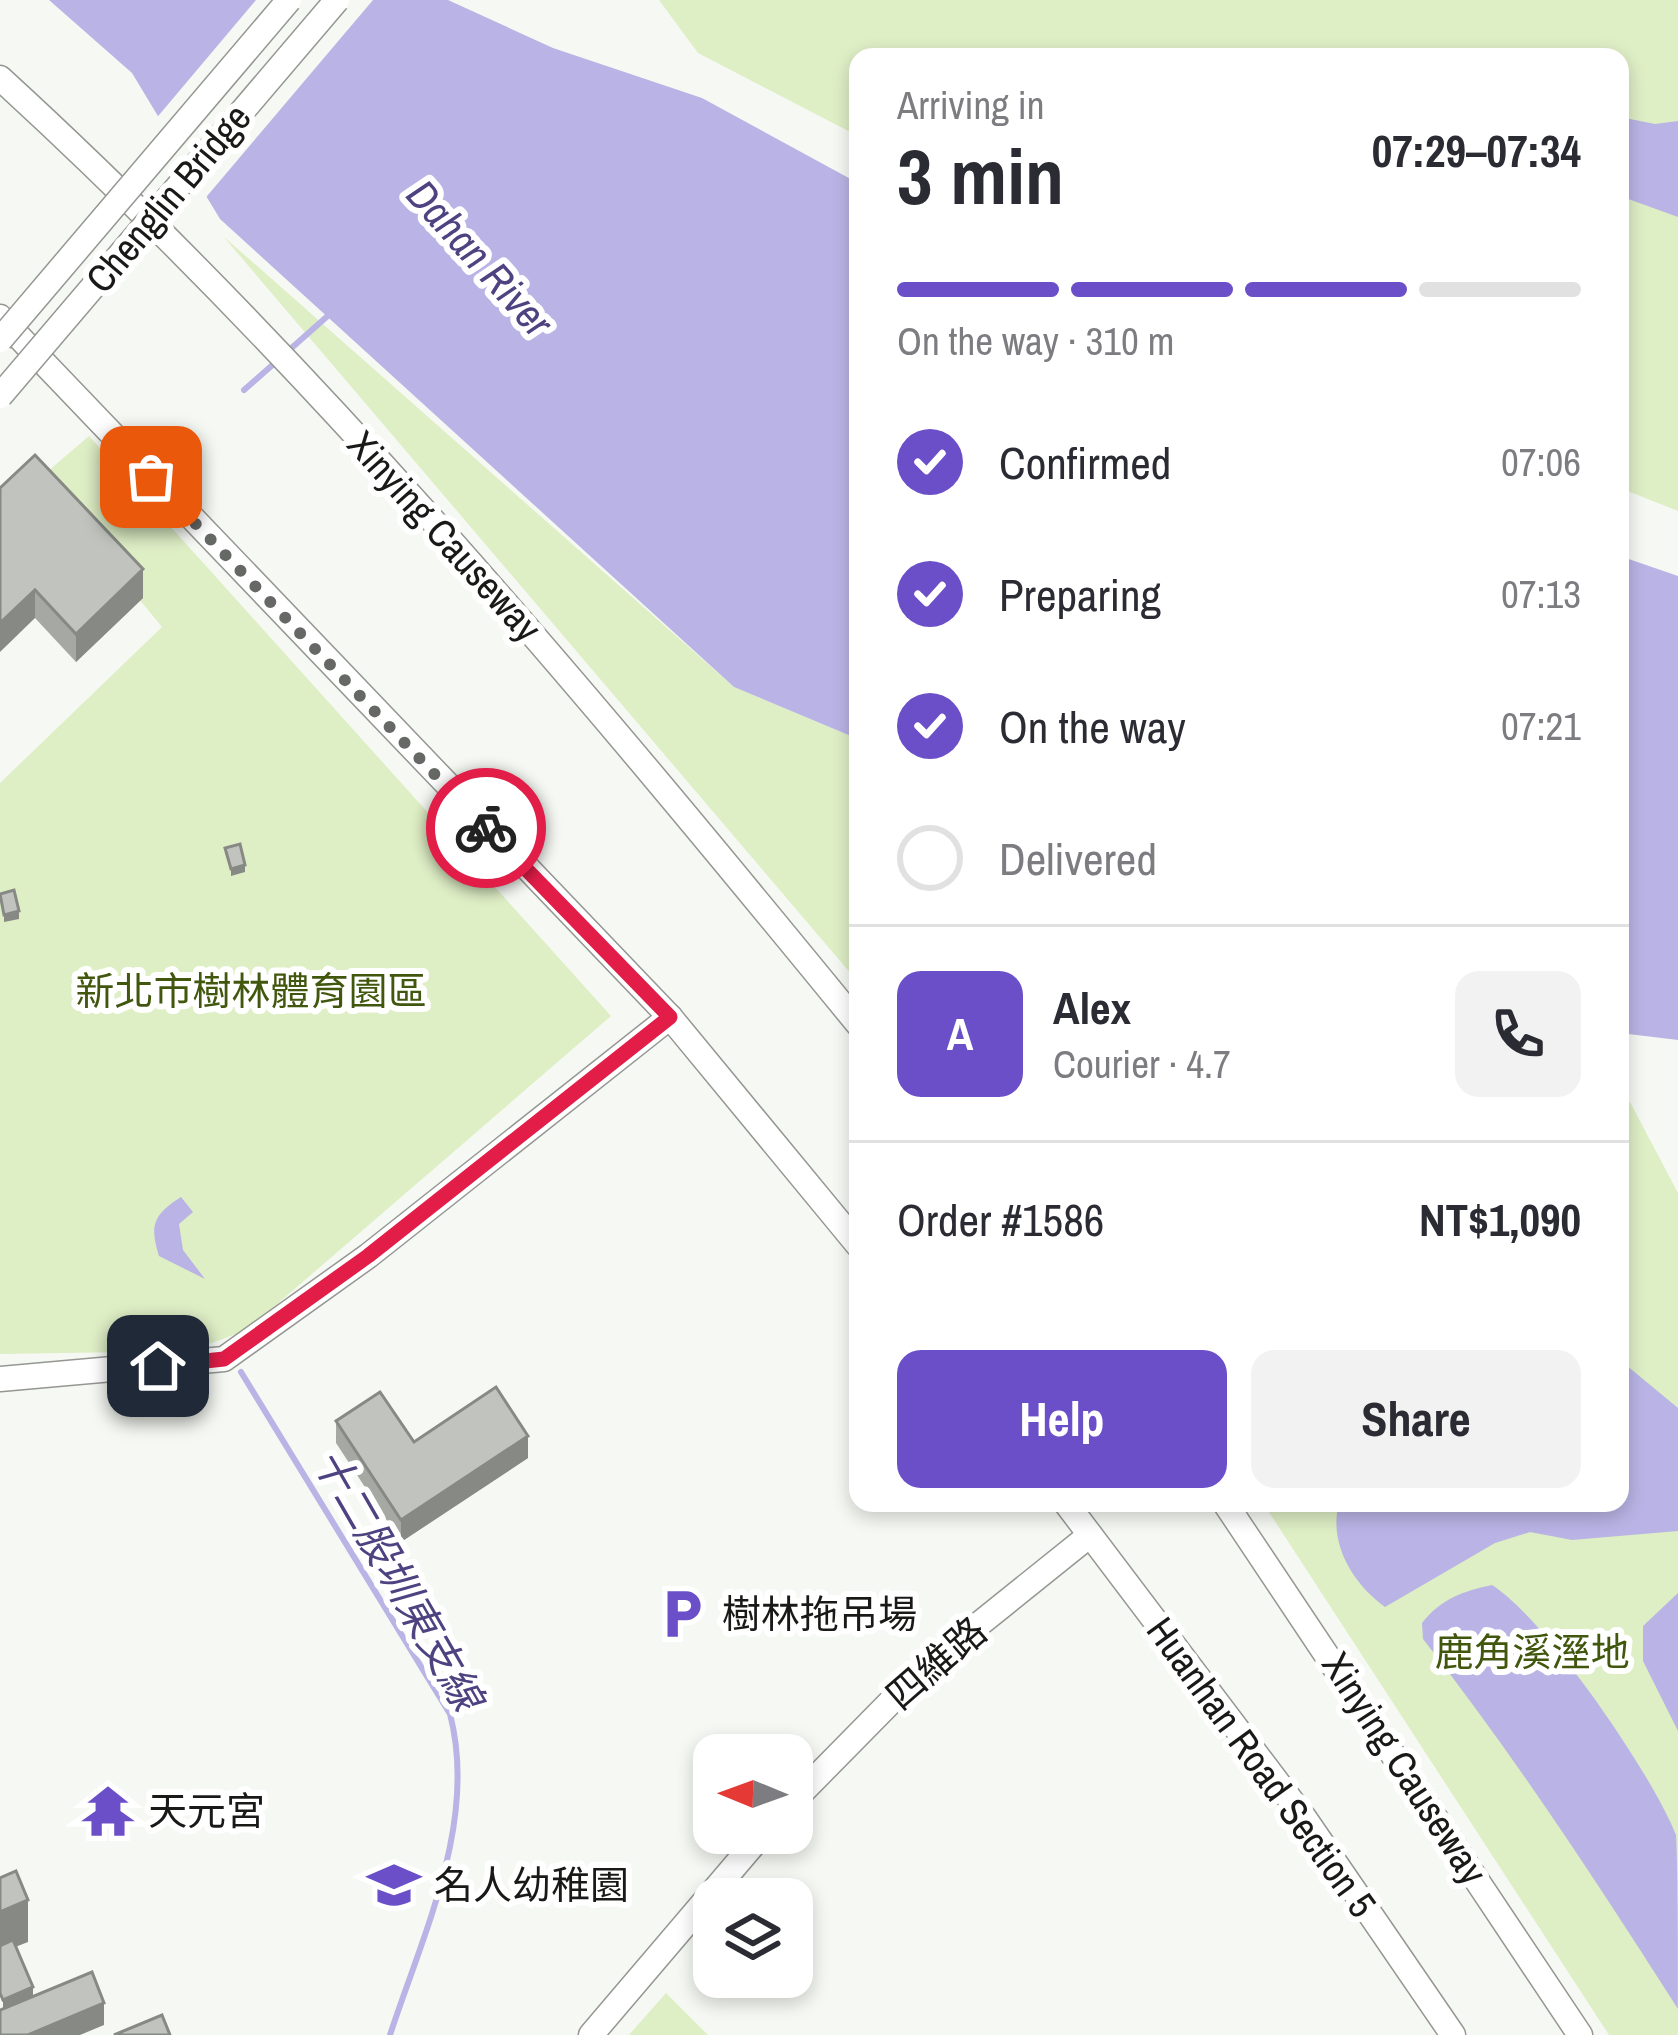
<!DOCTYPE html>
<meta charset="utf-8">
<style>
body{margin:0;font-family:"Archivo Narrow","Noto Sans TC",sans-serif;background:#f2f2f3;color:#2b2b33;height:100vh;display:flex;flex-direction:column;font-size:45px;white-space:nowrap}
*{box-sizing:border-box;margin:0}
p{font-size:39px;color:#7c7c81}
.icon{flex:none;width:66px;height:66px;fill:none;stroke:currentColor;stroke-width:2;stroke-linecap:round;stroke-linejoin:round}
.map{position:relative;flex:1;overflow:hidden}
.panel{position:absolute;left:849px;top:48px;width:780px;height:1464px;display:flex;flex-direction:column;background:#fff;border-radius:24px;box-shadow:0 6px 18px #0003}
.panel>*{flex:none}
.needle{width:78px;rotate:271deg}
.fabs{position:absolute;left:693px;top:1734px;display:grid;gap:24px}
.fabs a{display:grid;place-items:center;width:120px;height:120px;border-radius:24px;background:#fff;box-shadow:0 6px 18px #0003;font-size:60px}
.pin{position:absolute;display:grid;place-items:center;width:102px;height:102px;color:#fff;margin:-51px;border-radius:24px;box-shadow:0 6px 18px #0006}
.courier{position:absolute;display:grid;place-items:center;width:120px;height:120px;margin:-60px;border:9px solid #e11d48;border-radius:50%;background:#fff;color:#222;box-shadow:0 3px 15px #0007}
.headline em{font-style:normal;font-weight:700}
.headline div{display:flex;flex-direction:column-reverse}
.headline{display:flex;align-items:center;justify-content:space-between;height:204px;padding:0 48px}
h1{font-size:78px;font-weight:700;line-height:90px}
.bar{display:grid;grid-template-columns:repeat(4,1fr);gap:18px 12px;align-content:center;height:144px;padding:0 48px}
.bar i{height:15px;border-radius:9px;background:#e1e1e2}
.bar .on{background:#6b4fc8}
.bar p{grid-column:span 4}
.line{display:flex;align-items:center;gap:30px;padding:0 48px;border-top:3px solid #e1e1e2}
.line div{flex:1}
.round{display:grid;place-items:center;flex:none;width:126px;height:126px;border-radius:24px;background:#f2f2f3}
ol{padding:0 48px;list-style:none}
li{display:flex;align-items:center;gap:36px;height:132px}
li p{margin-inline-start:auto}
li .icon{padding:12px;border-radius:50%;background:#6b4fc8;color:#fff;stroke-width:4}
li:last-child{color:#7c7c81}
li i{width:66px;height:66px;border:6px solid #e1e1e2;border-radius:50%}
.button{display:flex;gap:24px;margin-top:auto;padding:24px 48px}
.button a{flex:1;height:138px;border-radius:24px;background:#6b4fc8;color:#fff;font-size:48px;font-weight:700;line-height:138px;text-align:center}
.button a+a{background:#f2f2f3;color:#2b2b33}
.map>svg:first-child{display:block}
.green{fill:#deeec5}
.water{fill:#b9b4e5}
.pier{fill:#f6f9f3}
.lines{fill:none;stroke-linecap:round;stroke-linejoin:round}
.stream{stroke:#b9b4e5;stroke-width:6}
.tertiary-casing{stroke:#959792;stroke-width:27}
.tertiary{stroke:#fff;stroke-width:24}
.tertiary-bridge-casing{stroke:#959792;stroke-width:27;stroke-linecap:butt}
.tertiary-bridge{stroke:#fff;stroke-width:24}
.wall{fill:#a6a9a3}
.shaded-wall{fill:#878985}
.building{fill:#c1c4be;stroke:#878985;stroke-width:3}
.done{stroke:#666865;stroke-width:12;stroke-dasharray:0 21.6}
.route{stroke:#e11d48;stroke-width:15}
.labels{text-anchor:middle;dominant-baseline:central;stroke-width:12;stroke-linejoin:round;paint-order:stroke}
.street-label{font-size:39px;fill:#191a18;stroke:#fff}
.park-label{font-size:39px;fill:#42570e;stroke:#fff}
.poi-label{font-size:39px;fill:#191a18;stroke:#fff;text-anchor:start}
.water-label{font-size:42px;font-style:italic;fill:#4e4380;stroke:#fff}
</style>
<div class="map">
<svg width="1678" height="2035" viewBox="0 0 1678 2035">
<rect width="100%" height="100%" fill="#f6f9f3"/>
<!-- green -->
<g class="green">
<path d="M659,0H1678V511L1620,488V57H858V136L698,53Z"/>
<path d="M223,236L734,687L858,739V982Z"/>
<path d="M89,436L611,1016L247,1330L190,1351L0,1354V783L162,627L40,478Z"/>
<path d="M1630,1102L1678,1193V2035H1609L1263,1503H1620V1111Z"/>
<path d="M666,1993L708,2035H629Z"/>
</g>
<!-- water -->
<g class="water">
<path d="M49,0H448L553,48L702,98L858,183V739L734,687L220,219L132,73Z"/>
<path d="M1620,117L1655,124L1678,121V217L1620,196Z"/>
<path d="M1620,556L1678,576V1040L1620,1033Z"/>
<path d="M181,1197L193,1212L179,1224L183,1250L205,1279L159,1256C149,1225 154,1214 181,1197Z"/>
<path d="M1620,1360L1678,1408V1531L1572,1540L1530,1532L1495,1543L1385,1607C1353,1584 1328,1543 1339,1503H1620Z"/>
<path d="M1492,1585C1547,1620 1652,1774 1676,1835C1678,1864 1678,1972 1678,2009C1597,1882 1516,1758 1423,1639L1422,1623C1441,1599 1463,1591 1492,1585Z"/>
<path d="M1678,1593V1731L1643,1661V1626Z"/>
</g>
<!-- pier -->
<path class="pier" d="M256,0H373L202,202L154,121Z"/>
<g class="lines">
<!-- stream -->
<g class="stream">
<path d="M287,352L331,313"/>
<path d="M244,390L277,361"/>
<path d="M241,1372L450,1714C478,1821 423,1934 390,2035"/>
</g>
<!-- tertiary casing -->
<g class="tertiary-casing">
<g id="tertiary">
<path d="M0,78C315,366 588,694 858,1024"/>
<path d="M0,317L670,1017L858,1245"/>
<path d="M0,1379L224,1359L368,1256L670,1017"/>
<path d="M1066,1503L1305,1819L1453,2035"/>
<path d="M1225,1503L1580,2035"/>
<path d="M792,1802L922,1670L1090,1535"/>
<path d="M591,2035L763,1833"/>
</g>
</g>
<!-- tertiary -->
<use href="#tertiary" class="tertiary"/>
<!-- tertiary-bridge casing -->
<g class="tertiary-bridge-casing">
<g id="tertiary-bridge">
<path d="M0,340L289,0"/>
<path d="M0,396L337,0"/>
</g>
</g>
<!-- tertiary-bridge -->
<use href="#tertiary-bridge" class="tertiary-bridge"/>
</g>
<!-- wall -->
<g class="wall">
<path d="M0,488L143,598L76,662L35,618Z"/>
<path d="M336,1421L414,1442L528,1458L401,1542L336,1443Z"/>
</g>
<!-- shaded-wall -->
<g class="shaded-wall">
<path d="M143,569V598L76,662V634Z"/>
<path d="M35,590V618L0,652V623Z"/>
<path d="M245,865V872L231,876V869Z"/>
<path d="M19,911V919L4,922V915Z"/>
<path d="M528,1436V1458L401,1542V1520Z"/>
<path d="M28,1900V1942L0,1953V1912Z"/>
<path d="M33,1987V2009L3,2022V2000Z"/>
<path d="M104,2003V2025L80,2035H28Z"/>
</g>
<!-- building -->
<g class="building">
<path d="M35,455L143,569L76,634L35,590L0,623V488Z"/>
<path d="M240,844L245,865L231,869L225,848Z"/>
<path d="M14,890L19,911L4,915L0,894Z"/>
<path d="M496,1387L528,1436L401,1520L336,1421L380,1392L414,1442Z"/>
<path d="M16,1871L28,1900L0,1912V1878Z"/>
<path d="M13,1940L33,1987L3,2000L0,1993V1946Z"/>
<path d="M92,1972L104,2003L28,2035H0V2010Z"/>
<path d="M162,2015L170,2035H114Z"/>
</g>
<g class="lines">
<!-- done -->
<path class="done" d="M151,477L486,828"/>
<!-- route -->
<path class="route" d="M158,1366L224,1359L368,1256L670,1017L486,828"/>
</g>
<!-- icons -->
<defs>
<g id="parking-bare" transform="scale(4.14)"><path d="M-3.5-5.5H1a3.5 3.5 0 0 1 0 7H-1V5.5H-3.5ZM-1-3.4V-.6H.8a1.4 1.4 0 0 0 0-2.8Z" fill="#6b4fc8" stroke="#fff" stroke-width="2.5" paint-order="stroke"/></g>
<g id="temple-bare" transform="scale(4.14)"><path d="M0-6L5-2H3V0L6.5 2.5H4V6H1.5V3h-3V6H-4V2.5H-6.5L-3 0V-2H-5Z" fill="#6b4fc8" stroke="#fff" stroke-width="2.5" paint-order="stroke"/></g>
<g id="school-bare" transform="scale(4.14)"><path d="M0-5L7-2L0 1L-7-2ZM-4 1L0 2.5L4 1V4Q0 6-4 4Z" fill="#6b4fc8" stroke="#fff" stroke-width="2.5" paint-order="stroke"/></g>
</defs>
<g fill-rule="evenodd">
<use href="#parking-bare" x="682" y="1614"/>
<use href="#temple-bare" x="108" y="1811"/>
<use href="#school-bare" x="394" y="1885"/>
</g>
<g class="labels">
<!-- street labels -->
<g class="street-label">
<text transform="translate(168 198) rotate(-50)">Chenglin Bridge</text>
<text transform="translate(445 536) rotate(48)">Xinying Causeway</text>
<text transform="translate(936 1663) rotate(-41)">四維路</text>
<text transform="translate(1262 1767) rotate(54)">Huanhan Road Section 5</text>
<text transform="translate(1405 1768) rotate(57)">Xinying Causeway</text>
</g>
<!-- park labels -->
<g class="park-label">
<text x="251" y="991">新北市樹林體育園區</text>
<text x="1532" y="1652">鹿角溪溼地</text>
</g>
<!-- poi labels -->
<g class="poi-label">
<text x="722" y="1614">樹林拖吊場</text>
<text x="148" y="1811">天元宮</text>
<text x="434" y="1885">名人幼稚園</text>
</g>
<!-- water labels -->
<g class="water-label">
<text transform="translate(480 258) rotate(48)">Dahan River</text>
<text transform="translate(398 1579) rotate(60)">十二股圳東支線</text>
</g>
</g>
</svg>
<div class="fabs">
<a><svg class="needle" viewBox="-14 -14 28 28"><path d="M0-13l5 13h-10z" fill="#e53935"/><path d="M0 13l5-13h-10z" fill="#7c7c81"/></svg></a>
<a><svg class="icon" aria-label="layers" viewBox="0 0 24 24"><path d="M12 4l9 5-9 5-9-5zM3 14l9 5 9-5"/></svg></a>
</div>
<div class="pin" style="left:151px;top:477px;background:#ea580c"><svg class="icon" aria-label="bag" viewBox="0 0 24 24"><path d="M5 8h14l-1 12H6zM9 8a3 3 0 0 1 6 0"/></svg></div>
<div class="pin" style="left:158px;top:1366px;background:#1f2937"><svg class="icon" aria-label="home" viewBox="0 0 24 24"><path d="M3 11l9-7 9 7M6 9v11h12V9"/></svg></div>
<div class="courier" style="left:486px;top:828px"><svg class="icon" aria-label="bike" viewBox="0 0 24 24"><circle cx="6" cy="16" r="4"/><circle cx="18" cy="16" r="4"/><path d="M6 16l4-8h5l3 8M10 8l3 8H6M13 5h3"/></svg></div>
<section class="panel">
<div class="headline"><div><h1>3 min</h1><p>Arriving in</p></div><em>07:29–07:34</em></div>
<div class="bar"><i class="on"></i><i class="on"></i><i class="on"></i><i></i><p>On the way · 310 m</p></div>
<ol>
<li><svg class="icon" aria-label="check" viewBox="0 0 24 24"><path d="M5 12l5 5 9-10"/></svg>Confirmed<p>07:06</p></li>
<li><svg class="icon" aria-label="check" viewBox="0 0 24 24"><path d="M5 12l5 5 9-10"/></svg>Preparing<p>07:13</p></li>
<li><svg class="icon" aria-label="check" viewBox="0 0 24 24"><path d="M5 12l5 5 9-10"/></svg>On the way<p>07:21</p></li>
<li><i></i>Delivered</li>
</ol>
<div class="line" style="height:216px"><b class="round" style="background:#6b4fc8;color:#fff">A</b><div><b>Alex</b><p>Courier · 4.7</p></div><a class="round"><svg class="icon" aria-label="phone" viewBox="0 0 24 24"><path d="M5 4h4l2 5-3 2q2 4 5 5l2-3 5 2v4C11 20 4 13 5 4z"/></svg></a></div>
<div class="line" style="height:156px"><div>Order #1586</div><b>NT$1,090</b></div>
<div class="button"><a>Help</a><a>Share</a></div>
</section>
</div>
